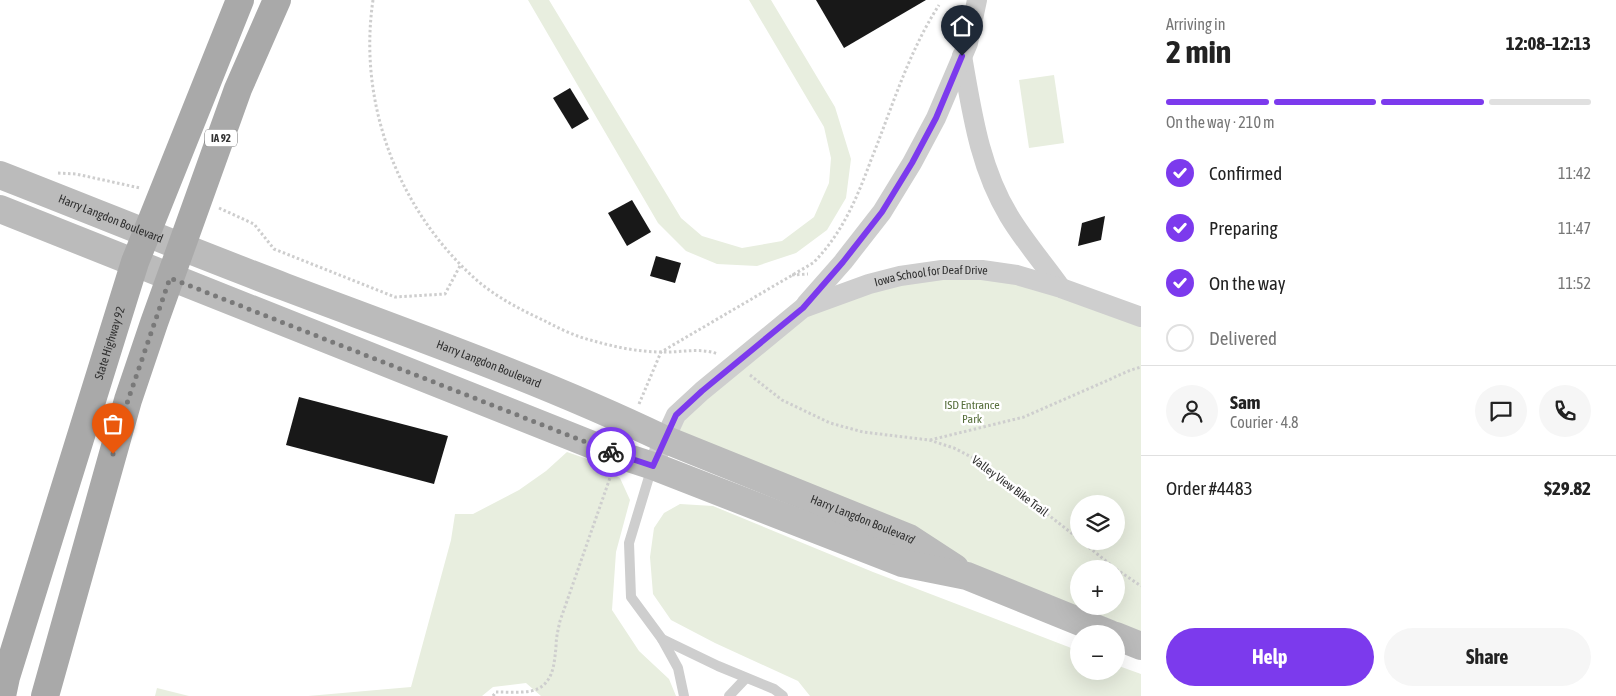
<!DOCTYPE html>
<meta charset="utf-8">
<style>
body{margin:0;font-family:"Asap Condensed",sans-serif;background:#f6f6f6;color:#222;height:100vh;display:flex;flex-direction:column;font-size:19px;white-space:nowrap}
*{box-sizing:border-box;margin:0}
p{font-size:16px;color:#767676}
.icon{flex:none;width:28px;height:28px;fill:none;stroke:currentColor;stroke-width:2;stroke-linecap:round;stroke-linejoin:round}
.map{position:relative;flex:1;overflow:hidden}
.details{display:flex;flex-direction:column;background:#fff;width:475px}
.details>*{flex:none}
.tools{position:absolute;left:1070px;top:495px;display:grid;gap:10px}
.tools a{display:grid;place-items:center;width:55px;height:55px;border-radius:50%;background:#fff;box-shadow:0 5px 20px #0002;font-size:25px}
.pin{position:absolute;display:grid;place-items:center;width:42px;height:42px;color:#fff;margin:-51px -21px;border-radius:50% 50% 50% 0;rotate:-45deg;box-shadow:0 0 5px #0007}
.pin .icon{rotate:45deg}
.courier{position:absolute;display:grid;place-items:center;width:50px;height:50px;margin:-25px;border:4px solid #7c3aed;border-radius:50%;background:#fff;color:#222;box-shadow:0 1px 6px #0007}
.head em{font-style:normal;font-weight:700}
.head div{display:flex;flex-direction:column-reverse}
.head{display:flex;align-items:center;justify-content:space-between;height:85px;padding:0 25px}
h1{font-size:32px;font-weight:700;line-height:38px}
.bar{display:grid;grid-template-columns:repeat(4,1fr);gap:8px 5px;align-content:center;height:60px;padding:0 25px}
.bar i{height:6px;border-radius:4px;background:#e0e0e0}
.bar .current{background:#7c3aed}
.bar p{grid-column:span 4}
.line{display:flex;align-items:center;gap:12px;padding:0 25px;border-top:1px solid #e0e0e0}
.line div{flex:1}
.round{display:grid;place-items:center;flex:none;width:52px;height:52px;border-radius:26px;background:#f6f6f6}
ol{padding:0 25px;list-style:none}
li{display:flex;align-items:center;gap:15px;height:55px}
li p{margin-inline-start:auto}
li .icon{padding:5px;border-radius:50%;background:#7c3aed;color:#fff;stroke-width:4}
li:last-child{color:#767676}
li i{width:28px;height:28px;border:2px solid #e0e0e0;border-radius:50%}
.action{display:flex;gap:10px;margin-top:auto;padding:10px 25px}
.action a{flex:1;height:58px;border-radius:30px;background:#7c3aed;color:#fff;font-size:20px;font-weight:700;line-height:58px;text-align:center}
.action a+a{background:#f6f6f6;color:#222}
main{display:flex;flex:1;min-height:0}
.map>svg:first-child{display:block}
.green{fill:#e8eedf;fill-rule:evenodd}
.building{fill:#181818}
.lines{fill:none;stroke-linecap:round;stroke-linejoin:round}
.path{stroke:#cecece;stroke-width:3;stroke-dasharray:2.5 2.5;stroke-linecap:butt}
.lane{stroke:#cecece;stroke-width:10}
.street{stroke:#cecece;stroke-width:20}
.secondary{stroke:#bbb;stroke-width:28}
.primary{stroke:#a9a9a9;stroke-width:28}
.done{stroke:#797979;stroke-width:5;stroke-dasharray:0 9}
.route{stroke:#7c3aed;stroke-width:6}
.labels{text-anchor:middle;dominant-baseline:central;stroke-width:5;stroke-linejoin:round;paint-order:stroke}
.shield{fill:#fff;stroke:#6f6f6f;stroke-width:1}
.shield-label{font-size:11px;font-weight:bold;fill:#313131}
.street-label{font-size:12px;fill:#313131;stroke:#fff}
.park-label{font-size:12px;fill:#576f3c;stroke:#fff}
</style>
<main>
<div class="map">
<svg width="1141" height="696" viewBox="0 0 1141 696">
<rect width="100%" height="100%" fill="#fff"/>
<!-- green -->
<g class="green">
<path d="M528,0H549L681,218L702,236L742,248L782,241L814,217L829,183L831,158L824,127L749,0H771L835,107L851,159L846,198L827,230L796,253L757,266L717,264L686,251L658,223Z"/>
<path d="M1054,75L1064,143L1029,148L1019,80Z"/>
<path d="M982,270L1141,318V632L664,439L803,308L846,291ZM1079,504H1116V541H1079ZM1079,569H1116V606H1079Z"/>
<path d="M567,452L596,462L620,478L630,500L616,552L612,610L639,651L669,679L676,696H541L526,683L493,687L482,696H308L411,687L451,540L455,514H473L519,490L546,471Z"/>
<path d="M680,504L713,506L873,572L1079,651V671H1116V665L1141,674V696H810L798,681L715,643L671,620L653,594L650,557L654,528L664,513Z"/>
<path d="M157,688L189,696H155Z"/>
</g>
<!-- building -->
<g class="building">
<path d="M816,0H926L844,48Z"/>
<path d="M570,88L589,119L572,129L553,98Z"/>
<path d="M632,200L651,232L627,246L608,213Z"/>
<path d="M1105,216L1101,240L1078,246L1082,223Z"/>
<path d="M656,256L681,263L675,283L650,276Z"/>
<path d="M299,397L448,436L434,484L286,445Z"/>
</g>
<g class="lines">
<!-- path -->
<g class="path">
<path d="M373,0C358,101 396,205 471,275C492,295 519,309 545,321C560,329 577,337 594,341C615,347 639,352 661,352C680,353 699,347 718,354"/>
<path d="M58,173L76,174L140,188"/>
<path d="M219,208L254,224L274,249L395,297L445,294L461,264"/>
<path d="M792,275L808,274"/>
<path d="M750,375L782,400L830,423L863,432L929,440L954,448L981,462L1079,539"/>
<path d="M639,404L661,352L813,263C842,234 857,198 871,160C892,108 908,53 939,5"/>
<path d="M930,440L1024,417L1131,370L1141,367"/>
<path d="M1081,541L1116,569"/>
<path d="M1116,569L1141,586"/>
<path d="M493,696L496,692C507,692 520,693 531,691C553,686 554,666 556,647C556,638 558,630 560,621L611,475"/>
</g>
<!-- lane -->
<g class="lane">
<path d="M652,467L629,543L631,597L662,639L718,666L774,689L783,696"/>
<path d="M662,639L678,668L684,696"/>
<path d="M729,696L746,678"/>
</g>
<!-- street -->
<g class="street">
<path d="M962,56C972,112 979,166 1009,216C1024,241 1044,264 1061,288"/>
<path d="M806,304L843,262L882,212L912,163L936,118L968,43L977,0"/>
<path id="s1" d="M659,452L676,415L702,391L803,308L869,284L900,276L942,270H982L1017,275L1061,288L1141,317"/>
</g>
<!-- secondary -->
<g class="secondary">
<path id="s2" d="M0,175C95,212 190,251 285,287C412,335 541,380 664,439L909,538L955,568"/>
<path d="M0,209L610,452L653,466L902,563L967,576L1110,634"/>
<path d="M1116,636L1141,646"/>
</g>
<!-- primary -->
<g class="primary">
<path id="s3" d="M2,696L6,677L135,262L240,0"/>
<path d="M45,696L128,400L154,323L238,89L277,0"/>
</g>
</g>
<g class="lines">
<!-- done -->
<path class="done" d="M113,454L128,400L170,278L611,452"/>
<!-- route -->
<path class="route" d="M611,452L653,466L676,415L702,391L803,308L843,262L882,212L912,163L936,118L962,56"/>
</g>
<g class="labels">
<!-- shield labels -->
<rect class="shield" x="205" y="129.5" width="32" height="17" rx="4"/>
<g class="shield-label">
<text x="221" y="138">IA 92</text>
</g>
<!-- street labels -->
<g class="street-label">
<text stroke="none"><textPath href="#s2" startOffset="119">Harry Langdon Boulevard</textPath></text>
<text stroke="none"><textPath href="#s1" startOffset="340">Iowa School for Deaf Drive</textPath></text>
<text stroke="none"><textPath href="#s3" startOffset="369">State Highway 92</textPath></text>
<text stroke="none"><textPath href="#s2" startOffset="524">Harry Langdon Boulevard</textPath></text>
<text transform="translate(1010 486) rotate(37)">Valley View Bike Trail</text>
<text stroke="none"><textPath href="#s2" startOffset="929">Harry Langdon Boulevard</textPath></text>
</g>
<!-- park labels -->
<g class="park-label">
<text x="972" y="405">ISD Entrance<tspan x="972" dy="14">Park</tspan></text>
</g>
</g>
</svg>
<div class="tools">
<a><svg class="icon" aria-label="layers" viewBox="0 0 24 24"><path d="M12 4l9 5-9 5-9-5zM3 14l9 5 9-5"/></svg></a>
<a>+</a>
<a>−</a>
</div>
<div class="pin" style="left:113px;top:454px;background:#ea580c"><svg class="icon" aria-label="bag" viewBox="0 0 24 24"><path d="M5 8h14l-1 12H6zM9 8a3 3 0 0 1 6 0"/></svg></div>
<div class="pin" style="left:962px;top:56px;background:#1f2937"><svg class="icon" aria-label="home" viewBox="0 0 24 24"><path d="M3 11l9-7 9 7M6 9v11h12V9"/></svg></div>
<div class="courier" style="left:611px;top:452px"><svg class="icon" aria-label="bike" viewBox="0 0 24 24"><circle cx="6" cy="16" r="4"/><circle cx="18" cy="16" r="4"/><path d="M6 16l4-8h5l3 8M10 8l3 8H6M13 5h3"/></svg></div>
</div>
<section class="details">
<div class="head"><div><h1>2 min</h1><p>Arriving in</p></div><em>12:08–12:13</em></div>
<div class="bar"><i class="current"></i><i class="current"></i><i class="current"></i><i></i><p>On the way · 210 m</p></div>
<ol>
<li><svg class="icon" aria-label="check" viewBox="0 0 24 24"><path d="M5 12l5 5 9-10"/></svg>Confirmed<p>11:42</p></li>
<li><svg class="icon" aria-label="check" viewBox="0 0 24 24"><path d="M5 12l5 5 9-10"/></svg>Preparing<p>11:47</p></li>
<li><svg class="icon" aria-label="check" viewBox="0 0 24 24"><path d="M5 12l5 5 9-10"/></svg>On the way<p>11:52</p></li>
<li><i></i>Delivered</li>
</ol>
<div class="line" style="height:90px"><a class="round"><svg class="icon" aria-label="person" viewBox="0 0 24 24"><circle cx="12" cy="8" r="4"/><path d="M4 21q1-7 8-7t8 7"/></svg></a><div><b>Sam</b><p>Courier · 4.8</p></div><a class="round"><svg class="icon" aria-label="chat" viewBox="0 0 24 24"><path d="M4 5h16v11H9l-5 4z"/></svg></a><a class="round"><svg class="icon" aria-label="phone" viewBox="0 0 24 24"><path d="M5 4h4l2 5-3 2q2 4 5 5l2-3 5 2v4C11 20 4 13 5 4z"/></svg></a></div>
<div class="line" style="height:65px"><div>Order #4483</div><b>$29.82</b></div>
<div class="action"><a>Help</a><a>Share</a></div>
</section>
</main>
